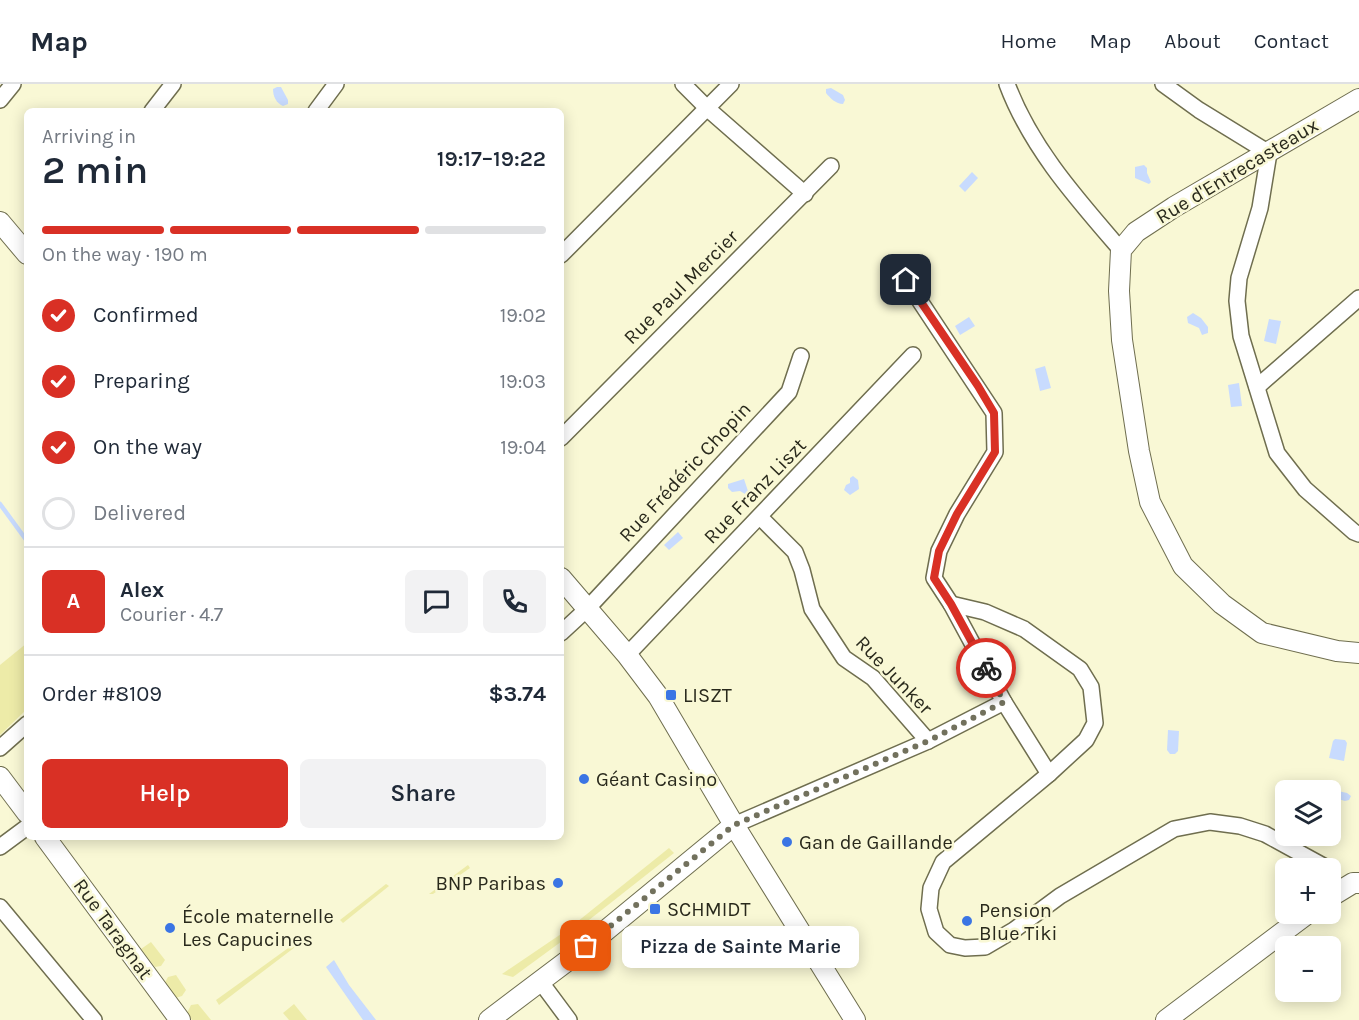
<!DOCTYPE html>
<meta charset="utf-8">
<style>
body{margin:0;font-family:Karla,sans-serif;background:#f2f2f3;color:#1f2937;height:100vh;display:flex;flex-direction:column;font-size:22px;white-space:nowrap}
*{box-sizing:border-box;margin:0}
p{font-size:20px;color:#747a83}
.icon{flex:none;width:33px;height:33px;fill:none;stroke:currentColor;stroke-width:2;stroke-linecap:round;stroke-linejoin:round}
.map{position:relative;flex:1;overflow:hidden}
.sheet{position:absolute;left:24px;top:24px;width:540px;height:732px;display:flex;flex-direction:column;background:#fff;border-radius:9px;box-shadow:0 3px 15px #0003}
.sheet>*{flex:none}
.tools{position:absolute;left:1275px;top:696px;display:grid;gap:12px}
.tools a{display:grid;place-items:center;width:66px;height:66px;border-radius:9px;background:#fff;box-shadow:0 3px 15px #0003;font-size:30px}
.pin{position:absolute;display:grid;place-items:center;width:51px;height:51px;color:#fff;margin:-26px;border-radius:12px;box-shadow:0 3px 9px #0006}
.courier{position:absolute;display:grid;place-items:center;width:60px;height:60px;margin:-30px;border:4px solid #d93025;border-radius:50%;background:#fff;color:#222;box-shadow:0 2px 8px #0007}
.bubble{position:absolute;height:42px;border-radius:9px;background:#fff;box-shadow:0 3px 15px #0003;font-size:20px;font-weight:600;line-height:42px;text-align:center}
.head em{font-style:normal;font-weight:600}
.head div{display:flex;flex-direction:column-reverse}
.head{display:flex;align-items:center;justify-content:space-between;height:102px;padding:0 18px}
h1{font-size:39px;font-weight:600;line-height:45px}
.bar{display:grid;grid-template-columns:repeat(4,1fr);gap:9px 6px;align-content:center;height:72px;padding:0 18px}
.bar i{height:8px;border-radius:4px;background:#e0e1e3}
.bar .selected{background:#d93025}
.bar p{grid-column:span 4}
.line{display:flex;align-items:center;gap:15px;padding:0 18px;border-top:2px solid #e0e1e3}
.line div{flex:1}
.round{display:grid;place-items:center;flex:none;width:63px;height:63px;border-radius:9px;background:#f2f2f3}
ol{padding:0 18px;list-style:none}
li{display:flex;align-items:center;gap:18px;height:66px}
li p{margin-inline-start:auto}
li .icon{padding:6px;border-radius:50%;background:#d93025;color:#fff;stroke-width:4}
li:last-child{color:#747a83}
li i{width:33px;height:33px;border:3px solid #e0e1e3;border-radius:50%}
.action{display:flex;gap:12px;margin-top:auto;padding:12px 18px}
.action a{flex:1;height:69px;border-radius:9px;background:#d93025;color:#fff;font-size:24px;font-weight:600;line-height:69px;text-align:center}
.action a+a{background:#f2f2f3;color:#1f2937}
header{display:flex;align-items:center;gap:36px;box-sizing:border-box;height:84px;padding:0 30px;background:#fff;border-bottom:2px solid #e0e1e3}
header strong{font-size:28px}
nav{display:flex;gap:33px;margin-inline-start:auto;font-size:21px}
.map>svg:first-child{display:block}
.green{fill:#edeba8}
.water{fill:#c8dbfe}
.lines{fill:none;stroke-linecap:round;stroke-linejoin:round}
.stream{stroke:#c8dbfe;stroke-width:4.5}
.minor-casing{stroke:#6f6e4f;stroke-width:18}
.tertiary-casing{stroke:#6f6e4f;stroke-width:22}
.minor{stroke:#fff;stroke-width:15}
.tertiary{stroke:#fff;stroke-width:20}
.done{stroke:#72715d;stroke-width:6;stroke-dasharray:0 10.8}
.route{stroke:#d93025;stroke-width:8}
.poi-dot{fill:#3b75e4;stroke:#f9f8d5;stroke-width:2}
.labels{text-anchor:middle;dominant-baseline:central;stroke-width:5;stroke-linejoin:round;paint-order:stroke}
.street-label{font-size:20px;fill:#29291c;stroke:#f9f8d5}
.poi-label{font-size:20px;fill:#29291c;stroke:#f9f8d5;text-anchor:start}
</style>
<header>
<strong>Map</strong>
<nav><a>Home</a><a>Map</a><a>About</a><a>Contact</a></nav>
</header>
<div class="map">
<svg width="1359" height="936" viewBox="0 0 1359 936">
<rect width="100%" height="100%" fill="#f9f8d5"/>
<!-- green -->
<g class="green">
<path d="M27,559V625L0,651V581Z"/>
<path d="M669,764L674,769L575,847L572,842Z"/>
<path d="M468,781L470,784L433,810H429Z"/>
<path d="M386,800L389,802L343,839L340,836Z"/>
<path d="M564,848L569,852L513,893L502,890Z"/>
<path d="M307,854L219,921L216,916L291,862L301,855Z"/>
<path d="M151,858L165,876L161,882L155,883L141,865Z"/>
<path d="M176,891L186,906L182,912L175,914L164,900L168,893Z"/>
<path d="M198,920L211,936H192L187,929L191,921Z"/>
<path d="M294,920L307,936H289L283,929Z"/>
</g>
<!-- water -->
<g class="water">
<path d="M277,3H281L288,16V20L283,22C276,19 273,12 273,5Z"/>
<path d="M831,4L843,11L845,16L843,20C836,20 830,14 826,9V5Z"/>
<path d="M1144,81L1147,84V89L1151,98L1149,100L1135,94V83Z"/>
<path d="M972,88L978,94L965,108L959,102Z"/>
<path d="M1193,229L1201,234L1208,243V249L1202,251L1199,244L1188,239L1187,233Z"/>
<path d="M969,233L975,242L960,251L955,242Z"/>
<path d="M1269,235L1281,237L1276,260L1264,257Z"/>
<path d="M1045,282L1051,304L1040,307L1035,285Z"/>
<path d="M1239,299L1242,322L1231,323L1228,301Z"/>
<path d="M853,392L858,396L859,405L850,411L844,406L846,401L850,399V394Z"/>
<path d="M744,395L748,407L745,410L740,407L732,408L728,404V400Z"/>
<path d="M678,448L683,454L669,466L664,461Z"/>
<path d="M1168,646L1179,647L1178,667L1175,670H1170L1167,666Z"/>
<path d="M1335,655L1345,656L1347,659L1344,677L1329,674L1333,657Z"/>
<path d="M1329,705L1347,709L1351,712L1349,716L1345,717L1338,715L1332,718Z"/>
<path d="M334,876L349,901L376,936H363L326,883Z"/>
</g>
<g class="lines">
<!-- stream -->
<path class="stream" d="M0,420L27,457"/>
<!-- minor casing -->
<g class="minor-casing">
<g id="minor">
<path d="M683,0L708,25L805,110"/>
<path d="M1007,0C1031,64 1077,115 1121,166"/>
<path d="M1163,0L1199,26L1269,69L1260,124L1239,194L1237,217L1241,252L1277,369L1305,405L1354,448L1359,450"/>
<path d="M0,16L13,0"/>
<path d="M152,27L173,0"/>
<path d="M316,27L336,0"/>
<path d="M561,171L731,0"/>
<path d="M906,196L994,329L995,368L957,430L939,467L934,494L951,520L1004,618L1049,690L943,778L931,804L929,825L936,848L950,861L965,864L985,863L1014,846L1060,812L1174,745L1210,738L1240,742L1265,750L1327,784"/>
<path d="M1257,303L1359,214"/>
<path d="M561,354L831,82"/>
<path d="M760,433L795,468L802,486L812,525L844,574L873,594L928,657"/>
<path d="M951,520L985,528L1024,545L1080,585L1091,603L1095,639L1086,656L1049,690"/>
<path d="M561,549L587,525L789,308L801,272"/>
<path d="M627,571L913,271"/>
<path d="M0,664L27,640"/>
<path d="M734,741L928,657L1004,618"/>
<path d="M0,763L27,743"/>
<path d="M0,823L94,936"/>
<path d="M540,897L569,936"/>
</g>
</g>
<!-- tertiary casing -->
<g class="tertiary-casing">
<g id="tertiary">
<path d="M1359,15L1174,123L1136,148L1121,166L1119,207L1122,256L1139,367L1150,418L1183,482L1222,520L1262,549L1337,567L1359,569"/>
<path d="M0,138L27,170"/>
<path d="M561,494L627,571L658,612L734,741L855,936"/>
<path d="M0,693L27,729"/>
<path d="M45,753L180,936"/>
<path d="M1330,813L1353,799H1359"/>
<path d="M489,936L587,862L734,741"/>
<path d="M1166,936L1307,830"/>
</g>
</g>
<!-- minor -->
<use href="#minor" class="minor"/>
<!-- tertiary -->
<use href="#tertiary" class="tertiary"/>
</g>
<g class="lines">
<!-- done -->
<path class="done" d="M586,862L734,741L928,657L1004,618L986,584"/>
<!-- route -->
<path class="route" d="M906,196L978,302L994,329L995,368L957,430L939,467L934,494L951,520L986,584"/>
</g>
<!-- markers -->
<g class="poi-dot">
<rect x="665" y="605" width="12" height="12" rx="3"/>
<circle cx="584" cy="695" r="6"/>
<circle cx="787" cy="758" r="6"/>
<circle cx="558" cy="799" r="6"/>
<rect x="649" y="819" width="12" height="12" rx="3"/>
<circle cx="967" cy="837" r="6"/>
<circle cx="170" cy="844" r="6"/>
</g>
<g class="labels">
<!-- street labels -->
<g class="street-label">
<text transform="translate(1237 87) rotate(-31)">Rue d'Entrecasteaux</text>
<text transform="translate(681 203) rotate(-45)">Rue Paul Mercier</text>
<text transform="translate(685 388) rotate(-47)">Rue Frédéric Chopin</text>
<text transform="translate(755 407) rotate(-46)">Rue Franz Liszt</text>
<text transform="translate(894 591) rotate(46)">Rue Junker</text>
<text transform="translate(113 845) rotate(54)">Rue Taragnat</text>
</g>
<!-- poi labels -->
<g class="poi-label">
<text x="683" y="611">LISZT</text>
<text x="596" y="695">Géant Casino</text>
<text x="799" y="758">Gan de Gaillande</text>
<text x="546" y="799" text-anchor="end">BNP Paribas</text>
<text x="667" y="825">SCHMIDT</text>
<text x="979" y="826">Pension<tspan x="979" dy="23">Blue Tiki</tspan></text>
<text x="182" y="832">École maternelle<tspan x="182" dy="23">Les Capucines</tspan></text>
</g>
</g>
</svg>
<div class="tools">
<a><svg class="icon" aria-label="layers" viewBox="0 0 24 24"><path d="M12 4l9 5-9 5-9-5zM3 14l9 5 9-5"/></svg></a>
<a>+</a>
<a>−</a>
</div>
<div class="pin" style="left:586px;top:862px;background:#ea580c"><svg class="icon" aria-label="bag" viewBox="0 0 24 24"><path d="M5 8h14l-1 12H6zM9 8a3 3 0 0 1 6 0"/></svg></div>
<div class="pin" style="left:906px;top:196px;background:#1f2937"><svg class="icon" aria-label="home" viewBox="0 0 24 24"><path d="M3 11l9-7 9 7M6 9v11h12V9"/></svg></div>
<div class="courier" style="left:986px;top:584px"><svg class="icon" aria-label="bike" viewBox="0 0 24 24"><circle cx="6" cy="16" r="4"/><circle cx="18" cy="16" r="4"/><path d="M6 16l4-8h5l3 8M10 8l3 8H6M13 5h3"/></svg></div>
<div class="bubble" style="left:622px;top:842px;width:237px">Pizza de Sainte Marie</div>
<section class="sheet">
<div class="head"><div><h1>2 min</h1><p>Arriving in</p></div><em>19:17–19:22</em></div>
<div class="bar"><i class="selected"></i><i class="selected"></i><i class="selected"></i><i></i><p>On the way · 190 m</p></div>
<ol>
<li><svg class="icon" aria-label="check" viewBox="0 0 24 24"><path d="M5 12l5 5 9-10"/></svg>Confirmed<p>19:02</p></li>
<li><svg class="icon" aria-label="check" viewBox="0 0 24 24"><path d="M5 12l5 5 9-10"/></svg>Preparing<p>19:03</p></li>
<li><svg class="icon" aria-label="check" viewBox="0 0 24 24"><path d="M5 12l5 5 9-10"/></svg>On the way<p>19:04</p></li>
<li><i></i>Delivered</li>
</ol>
<div class="line" style="height:108px"><b class="round" style="background:#d93025;color:#fff">A</b><div><b>Alex</b><p>Courier · 4.7</p></div><a class="round"><svg class="icon" aria-label="chat" viewBox="0 0 24 24"><path d="M4 5h16v11H9l-5 4z"/></svg></a><a class="round"><svg class="icon" aria-label="phone" viewBox="0 0 24 24"><path d="M5 4h4l2 5-3 2q2 4 5 5l2-3 5 2v4C11 20 4 13 5 4z"/></svg></a></div>
<div class="line" style="height:78px"><div>Order #8109</div><b>$3.74</b></div>
<div class="action"><a>Help</a><a>Share</a></div>
</section>
</div>
